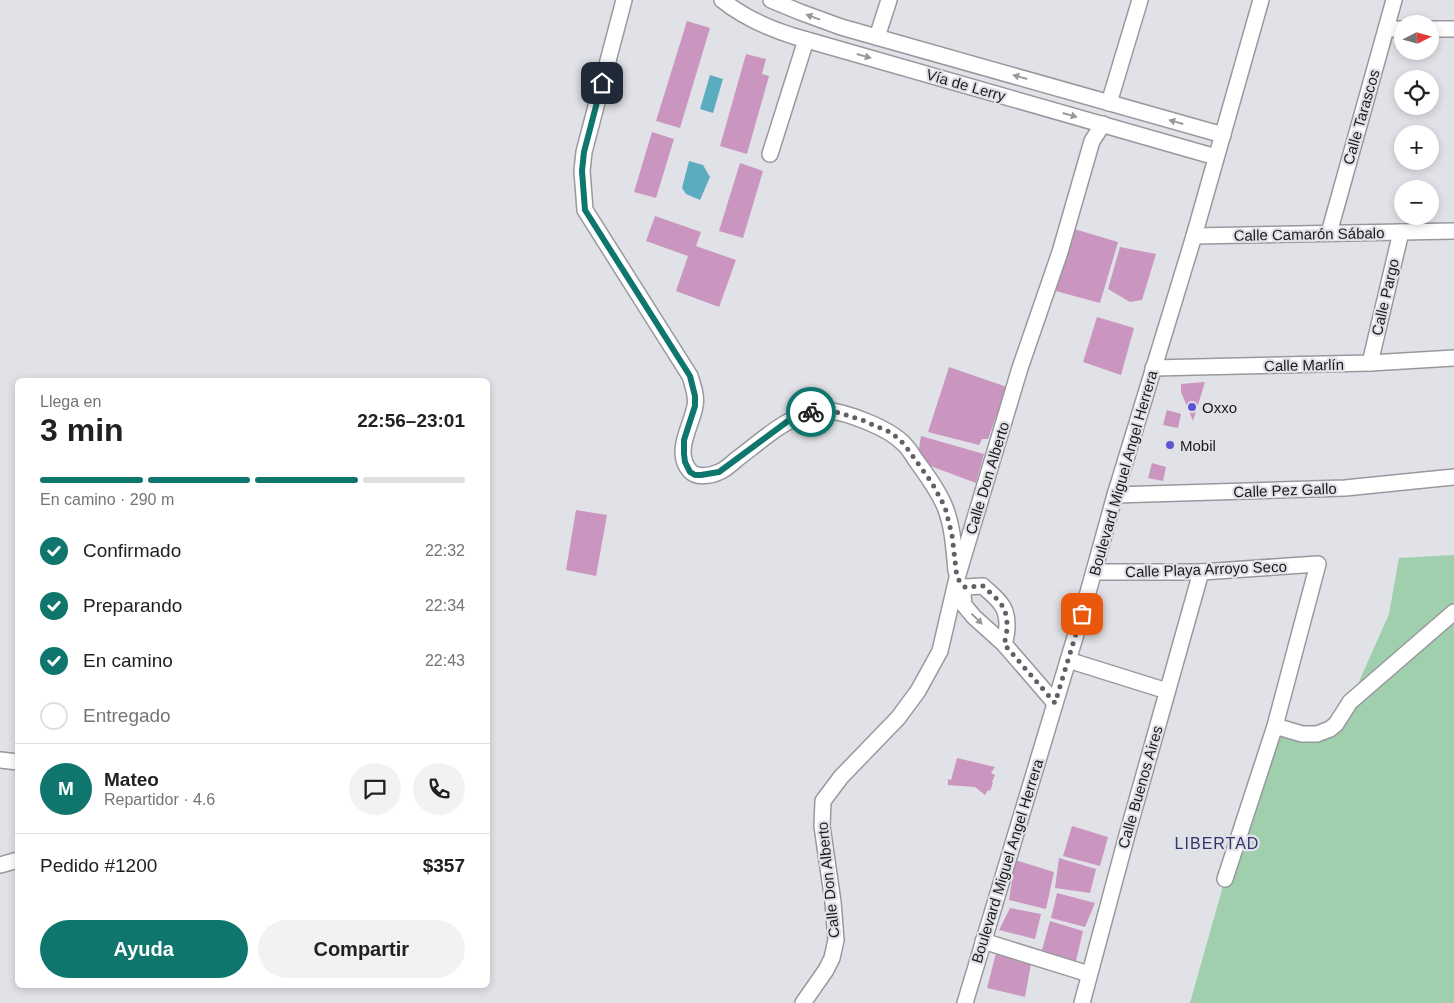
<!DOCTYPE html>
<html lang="es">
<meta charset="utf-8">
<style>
body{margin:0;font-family:Arial,sans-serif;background:#f2f2f2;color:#202124;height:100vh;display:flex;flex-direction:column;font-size:19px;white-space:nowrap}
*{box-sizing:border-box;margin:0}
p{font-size:16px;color:#757577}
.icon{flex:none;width:28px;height:28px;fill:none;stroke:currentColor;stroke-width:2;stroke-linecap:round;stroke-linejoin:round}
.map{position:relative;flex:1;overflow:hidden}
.details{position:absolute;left:15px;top:378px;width:475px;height:610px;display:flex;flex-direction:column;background:#fff;border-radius:8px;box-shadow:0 2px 8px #0003}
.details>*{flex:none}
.needle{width:32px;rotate:84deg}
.controls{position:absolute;left:1394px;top:15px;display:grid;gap:10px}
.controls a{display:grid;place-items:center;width:45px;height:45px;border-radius:50%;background:#fff;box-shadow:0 2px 8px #0003;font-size:25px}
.pin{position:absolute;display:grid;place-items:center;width:42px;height:42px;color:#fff;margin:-21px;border-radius:10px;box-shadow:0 2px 8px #0006}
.courier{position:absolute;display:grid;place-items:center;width:50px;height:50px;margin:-25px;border:4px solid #0f766e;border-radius:50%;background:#fff;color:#222;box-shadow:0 1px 6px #0007}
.headline em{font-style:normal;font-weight:700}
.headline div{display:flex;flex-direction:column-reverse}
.headline{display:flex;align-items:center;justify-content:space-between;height:85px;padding:0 25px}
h1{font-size:32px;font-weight:700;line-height:38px}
.bar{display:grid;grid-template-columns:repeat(4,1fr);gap:8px 5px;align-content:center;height:60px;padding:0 25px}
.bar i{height:6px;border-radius:4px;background:#e0e0e0}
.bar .selected{background:#0f766e}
.bar p{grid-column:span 4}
.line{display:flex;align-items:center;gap:12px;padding:0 25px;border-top:1px solid #e0e0e0}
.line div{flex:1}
.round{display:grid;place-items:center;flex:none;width:52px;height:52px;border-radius:26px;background:#f2f2f2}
ol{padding:0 25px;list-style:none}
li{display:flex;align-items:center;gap:15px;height:55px}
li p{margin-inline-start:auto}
li .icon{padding:5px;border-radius:50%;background:#0f766e;color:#fff;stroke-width:4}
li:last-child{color:#757577}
li i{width:28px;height:28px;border:2px solid #e0e0e0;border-radius:50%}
.cta{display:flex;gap:10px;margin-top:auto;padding:10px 25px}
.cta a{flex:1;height:58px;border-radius:30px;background:#0f766e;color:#fff;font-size:20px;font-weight:700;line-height:58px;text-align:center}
.cta a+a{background:#f2f2f2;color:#202124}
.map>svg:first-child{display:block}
.green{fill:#9fcfac}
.water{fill:#5cacc1}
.building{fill:#ca96c0}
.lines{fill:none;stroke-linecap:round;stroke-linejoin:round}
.minor-casing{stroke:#98999e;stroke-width:18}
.minor{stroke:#fff;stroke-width:15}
.oneway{fill:#989899}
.done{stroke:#606164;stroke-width:5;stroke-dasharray:0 9}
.route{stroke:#0f766e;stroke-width:6}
.poi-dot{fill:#5d55ce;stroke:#e1e2e7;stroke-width:2}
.labels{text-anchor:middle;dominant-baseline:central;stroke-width:4.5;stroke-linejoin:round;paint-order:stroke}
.street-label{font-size:15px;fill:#1a1b1d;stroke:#e1e2e7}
.poi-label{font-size:15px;fill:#1a1b1d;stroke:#e1e2e7;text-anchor:start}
.neighbourhood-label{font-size:16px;letter-spacing:1px;fill:#34336e;stroke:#e1e2e7}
</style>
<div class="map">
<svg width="1454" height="1003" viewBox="0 0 1454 1003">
<rect width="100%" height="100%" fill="#e1e2e7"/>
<!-- green -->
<path class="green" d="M1454,555V1003H1190L1225,879L1275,726L1317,734L1350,702L1389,614L1399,558Z"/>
<!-- water -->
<g class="water">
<path d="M710,75L723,79L713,113L700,109Z"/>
<path d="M689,161L703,165L710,177L700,200L686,194L682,188Z"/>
</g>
<!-- building -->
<g class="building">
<path d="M687,21L710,28L680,128L656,121Z"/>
<path d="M746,54L766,59L762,74L769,76L747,154L720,146Z"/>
<path d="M652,132L674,139L656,198L634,192Z"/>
<path d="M740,163L763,171L743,238L719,231Z"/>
<path d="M655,216L701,232L696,246L736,260L719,307L676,291L688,256L646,241Z"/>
<path d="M1071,228L1118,242L1100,303L1052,290Z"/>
<path d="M1120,247L1156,254L1142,300L1130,302L1108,289Z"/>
<path d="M1097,317L1134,328L1121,375L1083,362Z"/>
<path d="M949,367L1007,387L988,439H982L979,445L928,432Z"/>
<path d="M1205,382L1193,421L1181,392V384Z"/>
<path d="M1167,410L1181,414L1178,428L1163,425Z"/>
<path d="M921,436L984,454L976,483L917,461Z"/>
<path d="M1152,463L1166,467L1163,481L1148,478Z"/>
<path d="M576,510L607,515L596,576L566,570Z"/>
<path d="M957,758L995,767L991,773L995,775L992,782L993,783L990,791L988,790L985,795L975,787L948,785V779L951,780Z"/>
<path d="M1072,826L1108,837L1100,866L1063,856Z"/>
<path d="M1059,858L1096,869L1090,893L1055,888Z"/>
<path d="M1015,860L1054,872L1046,909L1009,900Z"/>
<path d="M1057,893L1095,903L1085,927L1051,918Z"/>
<path d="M1010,908L1041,914L1035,939L999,930Z"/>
<path d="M1050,921L1083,931L1076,961L1042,950Z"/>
<path d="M996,953L1031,964L1025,997L987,988Z"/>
</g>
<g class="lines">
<!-- minor casing -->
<g class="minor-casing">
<g id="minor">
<path d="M624,0L584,152L582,171L585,210L690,376C693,386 697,396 695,406C692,425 673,452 690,471C696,478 711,476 719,472C725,470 731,464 737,459C756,445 781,422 803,415C809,412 818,410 825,410C847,412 889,428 904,444C908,448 912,454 915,459C926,474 938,490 945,507C953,527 954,550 956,571"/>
<path d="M722,0C743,17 768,28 793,36L1216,157"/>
<path d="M771,0L800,12L841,27L1223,135"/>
<path d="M1386,29H1402"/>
<path d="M1430,29H1454"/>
<path d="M877,37L889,0"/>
<path d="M1109,103L1140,0"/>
<path d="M770,154L806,40"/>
<path d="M1329,233L1394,0"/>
<path d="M1194,236L1454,231"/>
<path d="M1370,363L1401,232"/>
<path d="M1153,368L1370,363L1454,358"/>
<path d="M1115,495L1345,488L1454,477"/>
<path d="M1094,572H1201L1318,564L1275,726L1225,879"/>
<path d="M965,587L963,595L964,605L974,617L1004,644L1055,703"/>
<path d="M965,587L983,586C989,592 996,597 1001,604C1009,614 1008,632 1004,644"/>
<path d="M1068,660L1167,691"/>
<path d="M1275,726L1302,734H1317L1330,729L1336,724L1350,702L1454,612"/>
<path d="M0,760L18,762"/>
<path d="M0,865L18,860"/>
<path d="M983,941L1089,974"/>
<path d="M803,1003L826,970L832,958L836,940L833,902L822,826L823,801L841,777L898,718L918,691L940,651L957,578L1020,368L1060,252L1092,141L1103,124"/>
<path d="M965,1003L1082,614L1115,495L1194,236L1261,0"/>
<path d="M1082,1003L1127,835L1201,572"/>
</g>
</g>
<!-- minor -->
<use href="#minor" class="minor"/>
</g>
<!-- one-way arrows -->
<defs><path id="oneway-solid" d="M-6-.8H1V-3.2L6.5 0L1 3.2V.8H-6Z" transform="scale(1.25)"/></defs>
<g class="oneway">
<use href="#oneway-solid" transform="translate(813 17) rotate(-160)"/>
<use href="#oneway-solid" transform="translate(864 56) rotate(16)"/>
<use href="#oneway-solid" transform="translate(1020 77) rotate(-164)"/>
<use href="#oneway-solid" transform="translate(1070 115) rotate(16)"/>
<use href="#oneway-solid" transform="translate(1176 122) rotate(-164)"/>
<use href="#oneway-solid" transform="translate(977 619) rotate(44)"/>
</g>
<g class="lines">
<!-- done -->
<path class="done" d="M811,412L823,410L833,411L862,420L892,433L904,444L932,483L945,507L952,535L957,578L965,587L983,586C989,592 996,597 1001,604C1009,614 1008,632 1004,644L1055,703L1082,614"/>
<!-- route -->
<path class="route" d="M602,83L584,152L582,171L585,210L690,376L695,396V406L684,440V454L685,462L690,472L695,475H701L719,472L788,421L811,412"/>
</g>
<!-- markers -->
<g class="poi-dot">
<circle cx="1192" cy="407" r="5"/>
<circle cx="1170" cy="445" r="5"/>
</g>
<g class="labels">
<!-- street labels -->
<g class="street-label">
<text transform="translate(966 85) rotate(16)">Vía de Lerry</text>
<text transform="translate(1361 117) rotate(-74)">Calle Tarascos</text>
<text transform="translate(1309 234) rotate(-1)">Calle Camarón Sábalo</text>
<text transform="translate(1385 297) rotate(-77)">Calle Pargo</text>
<text transform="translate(1304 365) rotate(-1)">Calle Marlín</text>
<text transform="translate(1123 473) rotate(-74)">Boulevard Miguel Angel Herrera</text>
<text transform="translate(987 478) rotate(-73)">Calle Don Alberto</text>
<text transform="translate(1285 490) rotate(-2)">Calle Pez Gallo</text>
<text transform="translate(1206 569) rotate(-2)">Calle Playa Arroyo Seco</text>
<text transform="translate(1140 787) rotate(-74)">Calle Buenos Aires</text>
<text transform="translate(1007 861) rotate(-73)">Boulevard Miguel Angel Herrera</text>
<text transform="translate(828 880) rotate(-96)">Calle Don Alberto</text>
</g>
<!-- poi labels -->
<g class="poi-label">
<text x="1202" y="407">Oxxo</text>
<text x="1180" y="445">Mobil</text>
</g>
<!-- neighbourhood labels -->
<g class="neighbourhood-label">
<text x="1217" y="843">LIBERTAD</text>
</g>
</g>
</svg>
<div class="controls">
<a><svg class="needle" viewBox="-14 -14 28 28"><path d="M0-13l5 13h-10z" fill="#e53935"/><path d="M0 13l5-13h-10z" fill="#757577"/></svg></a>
<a><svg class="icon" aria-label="locate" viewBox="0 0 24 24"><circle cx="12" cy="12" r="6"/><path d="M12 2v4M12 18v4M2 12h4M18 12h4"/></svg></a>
<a>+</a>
<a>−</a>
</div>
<div class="pin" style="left:1082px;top:614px;background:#ea580c"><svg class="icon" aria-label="bag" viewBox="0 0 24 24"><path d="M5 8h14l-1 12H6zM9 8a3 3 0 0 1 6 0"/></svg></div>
<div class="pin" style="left:602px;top:83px;background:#1f2937"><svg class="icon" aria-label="home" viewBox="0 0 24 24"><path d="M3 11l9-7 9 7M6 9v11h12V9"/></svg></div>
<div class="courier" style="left:811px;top:412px"><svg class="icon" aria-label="bike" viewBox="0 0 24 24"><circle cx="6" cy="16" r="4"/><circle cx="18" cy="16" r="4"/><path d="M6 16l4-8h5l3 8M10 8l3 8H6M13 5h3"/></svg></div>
<section class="details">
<div class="headline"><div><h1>3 min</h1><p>Llega en</p></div><em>22:56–23:01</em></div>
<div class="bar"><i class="selected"></i><i class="selected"></i><i class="selected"></i><i></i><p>En camino · 290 m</p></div>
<ol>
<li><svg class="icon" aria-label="check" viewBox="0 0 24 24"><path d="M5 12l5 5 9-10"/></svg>Confirmado<p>22:32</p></li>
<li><svg class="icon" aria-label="check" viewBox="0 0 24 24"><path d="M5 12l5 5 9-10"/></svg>Preparando<p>22:34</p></li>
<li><svg class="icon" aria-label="check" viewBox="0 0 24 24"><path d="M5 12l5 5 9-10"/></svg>En camino<p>22:43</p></li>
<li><i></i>Entregado</li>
</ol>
<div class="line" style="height:90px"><b class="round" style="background:#0f766e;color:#fff">M</b><div><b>Mateo</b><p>Repartidor · 4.6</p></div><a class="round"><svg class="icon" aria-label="chat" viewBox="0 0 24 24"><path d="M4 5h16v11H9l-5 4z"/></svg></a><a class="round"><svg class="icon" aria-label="phone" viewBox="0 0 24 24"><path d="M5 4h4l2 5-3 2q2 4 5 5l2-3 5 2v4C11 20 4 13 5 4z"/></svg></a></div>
<div class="line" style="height:65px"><div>Pedido #1200</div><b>$357</b></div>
<div class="cta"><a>Ayuda</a><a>Compartir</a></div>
</section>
</div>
